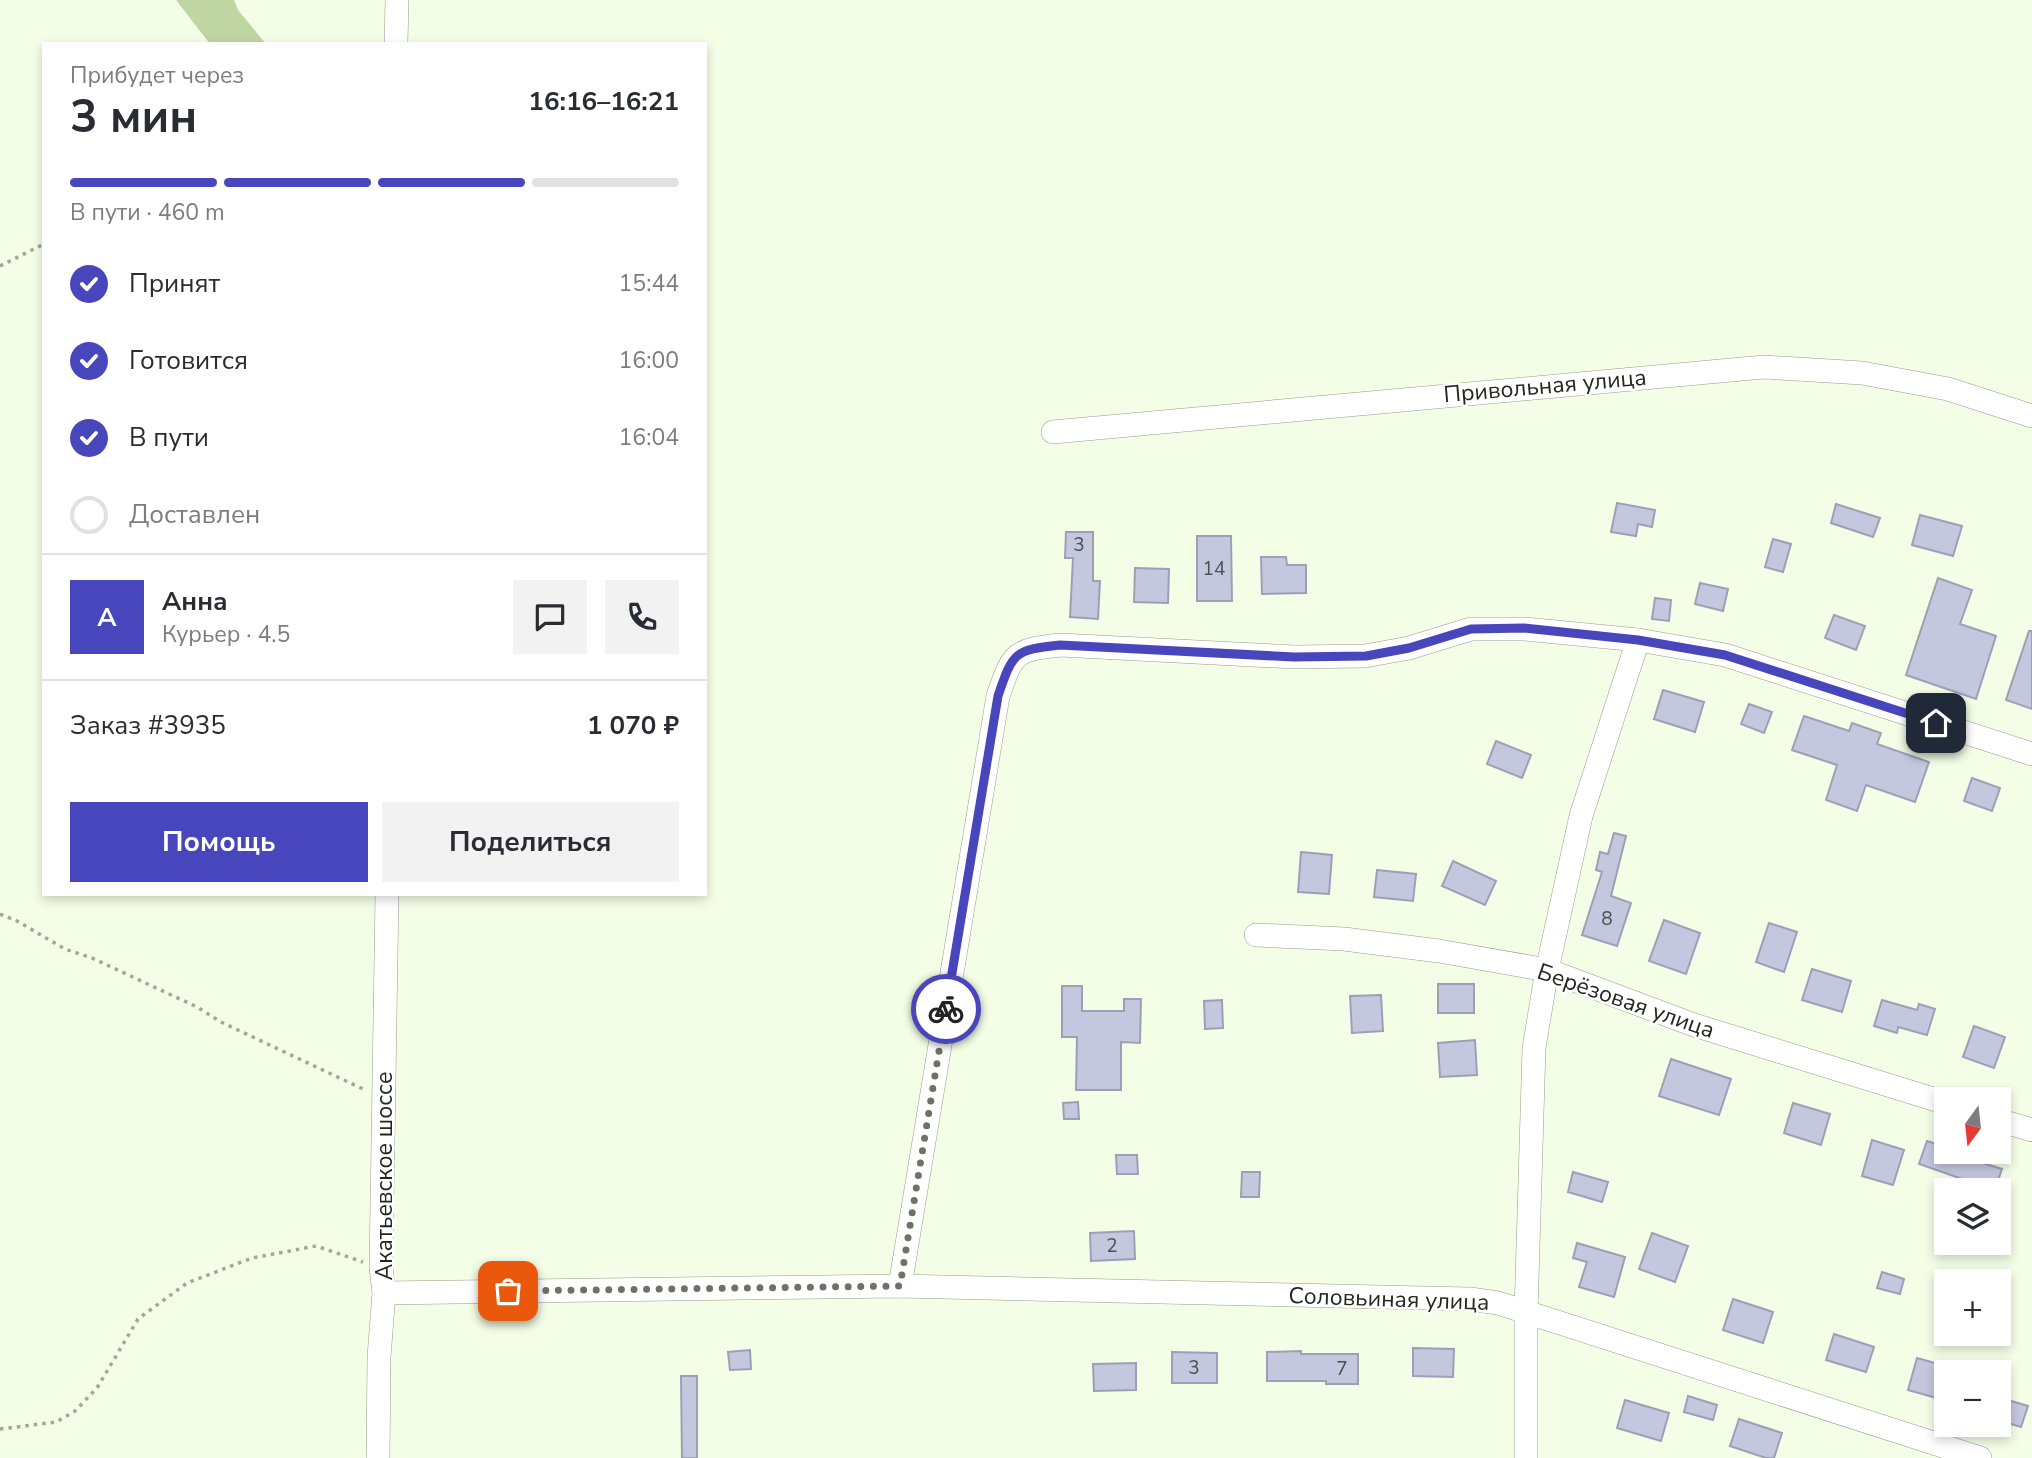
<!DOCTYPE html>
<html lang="ru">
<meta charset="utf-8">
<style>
body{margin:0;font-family:"Nunito Sans",sans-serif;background:#f2f2f3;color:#2b2b33;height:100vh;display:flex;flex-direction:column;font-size:26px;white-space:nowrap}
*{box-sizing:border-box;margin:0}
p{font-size:23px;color:#7c7c81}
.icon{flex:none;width:38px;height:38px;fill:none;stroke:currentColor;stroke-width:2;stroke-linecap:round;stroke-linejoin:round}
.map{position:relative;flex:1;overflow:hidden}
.details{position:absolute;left:42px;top:42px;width:665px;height:854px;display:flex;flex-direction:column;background:#fff;border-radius:0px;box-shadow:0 4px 10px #0003}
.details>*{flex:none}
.needle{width:46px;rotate:195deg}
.buttons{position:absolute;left:1934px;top:1087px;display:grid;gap:14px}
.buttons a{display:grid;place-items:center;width:77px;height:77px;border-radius:0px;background:#fff;box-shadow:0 4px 10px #0003;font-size:35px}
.pin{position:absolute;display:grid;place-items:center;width:60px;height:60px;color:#fff;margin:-30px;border-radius:14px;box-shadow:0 4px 10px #0006}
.courier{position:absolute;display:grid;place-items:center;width:70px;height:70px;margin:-35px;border:5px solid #4846bc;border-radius:50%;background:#fff;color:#222;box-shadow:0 2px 9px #0007}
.summary em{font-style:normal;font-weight:700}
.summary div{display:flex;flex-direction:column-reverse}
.summary{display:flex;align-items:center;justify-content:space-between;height:119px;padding:0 28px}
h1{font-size:46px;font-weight:700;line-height:52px}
.bar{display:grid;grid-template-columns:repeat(4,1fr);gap:10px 7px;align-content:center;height:84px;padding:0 28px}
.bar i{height:9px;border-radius:5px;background:#e1e1e2}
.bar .current{background:#4846bc}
.bar p{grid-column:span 4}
.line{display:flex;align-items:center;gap:18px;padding:0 28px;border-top:2px solid #e1e1e2}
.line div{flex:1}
.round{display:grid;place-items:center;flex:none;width:74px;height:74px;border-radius:0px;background:#f2f2f3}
ol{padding:0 28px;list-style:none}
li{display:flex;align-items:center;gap:21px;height:77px}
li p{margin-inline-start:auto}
li .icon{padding:7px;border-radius:50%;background:#4846bc;color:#fff;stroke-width:4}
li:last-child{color:#7c7c81}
li i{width:38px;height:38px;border:4px solid #e1e1e2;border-radius:50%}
.action{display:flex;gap:14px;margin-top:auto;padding:14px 28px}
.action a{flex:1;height:80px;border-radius:0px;background:#4846bc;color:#fff;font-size:28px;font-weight:700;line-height:80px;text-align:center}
.action a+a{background:#f2f2f3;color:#2b2b33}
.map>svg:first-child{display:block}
.green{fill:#bfd6a2}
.building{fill:#c4c8df;stroke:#9ca0b6;stroke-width:2}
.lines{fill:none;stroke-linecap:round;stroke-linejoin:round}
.minor-casing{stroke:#949d88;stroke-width:24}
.path{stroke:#a0a897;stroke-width:3.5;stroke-dasharray:3.5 5;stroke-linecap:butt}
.minor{stroke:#fff;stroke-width:23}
.done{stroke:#6c7264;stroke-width:7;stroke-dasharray:0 12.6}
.route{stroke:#4846bc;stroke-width:9}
.labels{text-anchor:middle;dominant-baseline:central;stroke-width:5;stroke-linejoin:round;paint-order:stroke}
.number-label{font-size:19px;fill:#4b4f4e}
.street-label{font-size:23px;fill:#23271e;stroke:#fff}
</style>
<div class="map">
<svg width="2032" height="1458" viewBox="0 0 2032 1458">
<rect width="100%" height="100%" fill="#f4fee7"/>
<!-- green -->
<path class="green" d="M176,0H234L238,10L266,44H210Z"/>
<!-- building -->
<g class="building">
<path d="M1617,503L1655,510L1652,527L1638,524L1636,536L1611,532Z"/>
<path d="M1836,504L1880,518L1873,537L1831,523Z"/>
<path d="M1920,515L1962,526L1953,556L1912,545Z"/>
<path d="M1066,532H1093V581H1100L1098,619L1070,617L1073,558H1065Z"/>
<path d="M1197,536H1231L1232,601H1197Z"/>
<path d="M1773,539L1791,544L1783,572L1765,567Z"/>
<path d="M1261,557H1286L1287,565H1306V593L1262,594Z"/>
<path d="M1135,568L1169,569L1168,603L1134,602Z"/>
<path d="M1938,578L1972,590L1960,624L1996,636L1976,699L1906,675Z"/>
<path d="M1700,583L1728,589L1723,611L1695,604Z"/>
<path d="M1655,598L1671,600L1669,621L1652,619Z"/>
<path d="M1834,615L1865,626L1856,650L1825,638Z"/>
<path d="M2029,631H2032V709L2006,700Z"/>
<path d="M1663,690L1704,702L1695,732L1654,719Z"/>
<path d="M1749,704L1772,712L1764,733L1741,724Z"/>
<path d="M1804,716L1849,731L1852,723L1881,733L1877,744L1929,762L1915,802L1866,785L1857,811L1826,800L1837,765L1792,750Z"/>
<path d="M1496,741L1531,755L1522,778L1487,764Z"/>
<path d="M1972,778L2000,788L1992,811L1964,801Z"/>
<path d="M1614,833L1626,836L1611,896L1631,903L1617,946L1582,935L1602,872L1596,870L1600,852L1608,854Z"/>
<path d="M1301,852L1332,855L1329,894L1298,892Z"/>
<path d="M1453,861L1496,881L1485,905L1442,886Z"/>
<path d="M1377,870L1416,874L1413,901L1374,897Z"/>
<path d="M1664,920L1700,933L1686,974L1649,961Z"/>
<path d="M1769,923L1797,932L1784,972L1756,962Z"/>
<path d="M1812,969L1851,981L1842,1012L1802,1000Z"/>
<rect x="1438" y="984" width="36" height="29"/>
<path d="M1062,986H1082V1011H1124V999H1141L1140,1043L1121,1042V1090H1076L1077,1037H1062Z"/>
<path d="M1381,995L1383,1031L1352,1033L1350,996Z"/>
<path d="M1222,1000L1223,1028L1205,1029L1204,1001Z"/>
<path d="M1882,1000L1917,1010L1919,1004L1935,1009L1927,1035L1898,1027L1897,1033L1874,1026Z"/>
<path d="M1974,1026L2005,1037L1994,1068L1963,1057Z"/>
<path d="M1475,1040L1477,1075L1440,1077L1438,1043Z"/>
<path d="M1671,1059L1731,1079L1719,1115L1659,1096Z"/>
<path d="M1078,1102L1079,1119H1064L1063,1103Z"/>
<path d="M1793,1103L1830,1114L1821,1145L1784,1133Z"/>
<path d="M1872,1140L1904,1150L1893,1185L1862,1176Z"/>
<path d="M1927,1141L1946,1147V1152L2002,1169L1995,1190H1972L1963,1187L1965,1180L1919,1164Z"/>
<path d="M1116,1155H1137L1138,1174H1117Z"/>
<path d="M1242,1172H1260L1259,1197H1241Z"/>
<path d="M1573,1172L1608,1182L1602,1202L1568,1192Z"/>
<path d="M1134,1231L1135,1259L1091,1261L1090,1233Z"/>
<path d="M1652,1233L1688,1246L1675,1282L1639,1269Z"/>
<path d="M1577,1243L1625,1257L1614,1297L1579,1287L1587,1262L1573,1258Z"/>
<path d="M1882,1272L1904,1279L1900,1294L1877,1288Z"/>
<path d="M1733,1299L1773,1312L1763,1343L1723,1330Z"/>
<path d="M1834,1334L1874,1347L1866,1372L1826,1360Z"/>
<path d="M1413,1348L1454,1349L1453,1377L1413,1376Z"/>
<path d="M750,1350L751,1369L730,1370L728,1352Z"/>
<path d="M1301,1351V1354H1358V1384H1326V1381H1267V1352Z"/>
<path d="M1172,1352L1217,1353V1383H1172Z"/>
<path d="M1917,1358L1949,1367L1940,1399L1908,1390Z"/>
<path d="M1136,1363V1390L1094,1391L1093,1364Z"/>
<path d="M681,1376H697V1458H682Z"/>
<path d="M1688,1396L1717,1405L1713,1420L1684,1412Z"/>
<path d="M1998,1397L2028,1406L2021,1427L1998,1420Z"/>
<path d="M1625,1400L1669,1413L1661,1441L1617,1428Z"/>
<path d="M1739,1419L1782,1433L1774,1458H1766L1730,1446Z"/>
</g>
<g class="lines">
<!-- minor casing -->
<g class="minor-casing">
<g id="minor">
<path d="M396,44L397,0"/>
<path d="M1053,432L1764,367L1862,373L1948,389L2032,416"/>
<path d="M1256,935L1344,939L1439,951L1547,970L1694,1025L1946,1103"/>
<path d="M1998,1120L2032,1130"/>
<path d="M900,1286L998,696C1013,653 1014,650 1060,645L1294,657L1365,656L1409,648L1471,629H1525L1638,640L1725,655L2032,754"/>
<path d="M384,1293L900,1286L1470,1299L1498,1303L1980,1458"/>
<path d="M378,1458L379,1357L384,1293L381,1267L387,894"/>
<path d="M1526,1458V1313L1534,1048L1547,970L1581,816L1638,640"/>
</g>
</g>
<!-- path -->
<g class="path">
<path d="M0,266L44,244"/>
<path d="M0,914L17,921L65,949L92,958L197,1007L221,1022L363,1089"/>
<path d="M0,1429L56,1422L75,1411L97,1388L138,1319L187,1283L252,1258L316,1246L363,1262"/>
</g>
<!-- minor -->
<use href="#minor" class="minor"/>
</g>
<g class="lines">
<!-- done -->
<path class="done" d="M508,1291L900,1286L946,1009"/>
<!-- route -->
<path class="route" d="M946,1009L998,696C1013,652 1014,650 1060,645L1294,657L1366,656L1409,648L1471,629L1524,628L1638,640L1725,655L1936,723"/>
</g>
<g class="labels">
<!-- number labels -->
<g class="number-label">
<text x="1079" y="545">3</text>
<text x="1214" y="569">14</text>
<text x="1607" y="919">8</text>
<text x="1112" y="1246">2</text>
<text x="1194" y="1368">3</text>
<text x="1342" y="1369">7</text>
</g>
<!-- street labels -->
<g class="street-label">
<text transform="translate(1545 386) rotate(-5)">Привольная улица</text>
<text transform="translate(1626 1001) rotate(19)">Берёзовая улица</text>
<text transform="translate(384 1176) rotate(-90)">Акатьевское шоссе</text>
<text transform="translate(1389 1299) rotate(2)">Соловьиная улица</text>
</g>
</g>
</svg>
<div class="buttons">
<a><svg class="needle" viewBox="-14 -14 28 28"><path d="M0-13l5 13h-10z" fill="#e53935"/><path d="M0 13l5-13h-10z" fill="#7c7c81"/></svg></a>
<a><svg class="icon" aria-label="layers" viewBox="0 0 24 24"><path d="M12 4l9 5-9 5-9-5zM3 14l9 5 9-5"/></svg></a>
<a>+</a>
<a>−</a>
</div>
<div class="pin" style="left:508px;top:1291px;background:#ea580c"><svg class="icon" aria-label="bag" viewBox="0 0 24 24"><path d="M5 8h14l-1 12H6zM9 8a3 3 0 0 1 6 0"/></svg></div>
<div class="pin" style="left:1936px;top:723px;background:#1f2937"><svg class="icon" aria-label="home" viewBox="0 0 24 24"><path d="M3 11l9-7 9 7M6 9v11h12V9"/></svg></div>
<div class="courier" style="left:946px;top:1009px"><svg class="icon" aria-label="bike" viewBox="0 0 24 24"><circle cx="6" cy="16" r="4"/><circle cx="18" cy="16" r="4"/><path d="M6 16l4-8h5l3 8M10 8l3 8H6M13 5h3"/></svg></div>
<section class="details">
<div class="summary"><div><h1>3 мин</h1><p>Прибудет через</p></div><em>16:16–16:21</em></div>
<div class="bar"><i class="current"></i><i class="current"></i><i class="current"></i><i></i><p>В пути · 460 m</p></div>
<ol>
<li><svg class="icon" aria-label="check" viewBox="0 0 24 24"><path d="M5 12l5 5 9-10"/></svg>Принят<p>15:44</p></li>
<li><svg class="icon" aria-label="check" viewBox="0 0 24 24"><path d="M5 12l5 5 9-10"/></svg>Готовится<p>16:00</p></li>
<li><svg class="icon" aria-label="check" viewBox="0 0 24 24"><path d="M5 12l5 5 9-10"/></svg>В пути<p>16:04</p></li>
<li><i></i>Доставлен</li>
</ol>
<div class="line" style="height:126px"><b class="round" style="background:#4846bc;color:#fff">А</b><div><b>Анна</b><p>Курьер · 4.5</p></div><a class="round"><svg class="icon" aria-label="chat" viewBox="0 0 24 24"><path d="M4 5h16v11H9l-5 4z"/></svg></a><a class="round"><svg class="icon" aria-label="phone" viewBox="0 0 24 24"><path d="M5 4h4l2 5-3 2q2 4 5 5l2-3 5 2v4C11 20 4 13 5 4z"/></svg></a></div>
<div class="line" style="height:91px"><div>Заказ #3935</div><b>1 070 ₽</b></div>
<div class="action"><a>Помощь</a><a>Поделиться</a></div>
</section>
</div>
